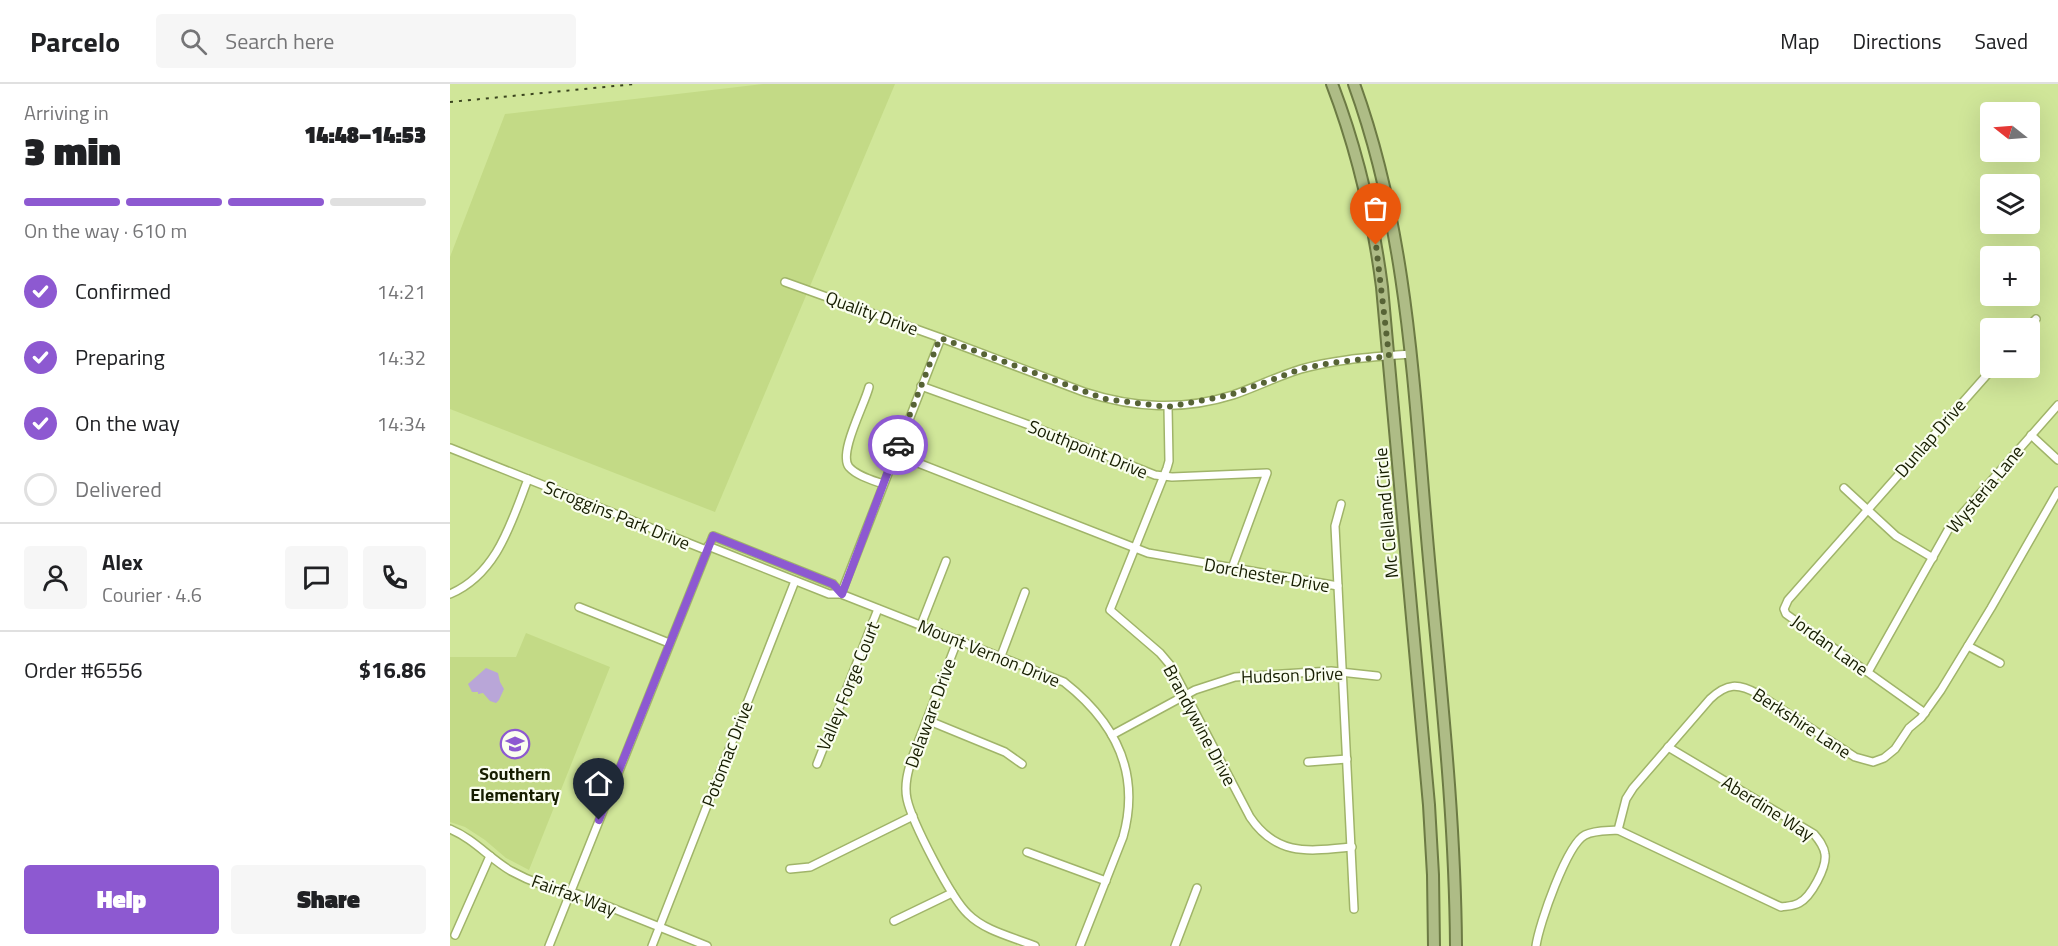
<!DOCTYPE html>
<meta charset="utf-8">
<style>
body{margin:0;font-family:"Titillium Web",sans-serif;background:#f6f6f6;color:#202124;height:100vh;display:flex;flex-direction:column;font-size:22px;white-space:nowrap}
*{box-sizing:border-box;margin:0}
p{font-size:20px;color:#757577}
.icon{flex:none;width:33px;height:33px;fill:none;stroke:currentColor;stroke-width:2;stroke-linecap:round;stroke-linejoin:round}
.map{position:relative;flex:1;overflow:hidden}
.side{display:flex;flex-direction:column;background:#fff;width:450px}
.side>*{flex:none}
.needle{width:39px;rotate:287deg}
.controls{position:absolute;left:1530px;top:18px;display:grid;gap:12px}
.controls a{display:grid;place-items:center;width:60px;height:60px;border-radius:6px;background:#fff;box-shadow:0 6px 24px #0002;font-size:30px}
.pin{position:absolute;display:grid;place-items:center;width:51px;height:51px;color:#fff;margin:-62px -26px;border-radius:50% 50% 50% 0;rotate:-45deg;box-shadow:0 0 6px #0007}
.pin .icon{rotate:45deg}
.courier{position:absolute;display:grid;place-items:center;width:60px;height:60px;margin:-30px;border:4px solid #8d59d1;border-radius:50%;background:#fff;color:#222;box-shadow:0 2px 8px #0007}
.headline em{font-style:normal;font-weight:800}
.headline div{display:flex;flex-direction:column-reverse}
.headline{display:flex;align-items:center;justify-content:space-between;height:102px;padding:0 24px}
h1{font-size:39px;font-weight:800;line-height:45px}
.bar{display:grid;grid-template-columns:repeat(4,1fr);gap:9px 6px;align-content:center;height:72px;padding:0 24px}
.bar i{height:8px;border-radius:4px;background:#e0e0e0}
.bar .active{background:#8d59d1}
.bar p{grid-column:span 4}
.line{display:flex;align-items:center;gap:15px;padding:0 24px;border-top:2px solid #e0e0e0}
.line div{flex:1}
.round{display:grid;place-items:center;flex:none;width:63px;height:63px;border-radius:6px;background:#f6f6f6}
ol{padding:0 24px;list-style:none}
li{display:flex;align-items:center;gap:18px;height:66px}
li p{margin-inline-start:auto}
li .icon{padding:6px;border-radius:50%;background:#8d59d1;color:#fff;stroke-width:4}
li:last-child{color:#757577}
li i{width:33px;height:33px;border:3px solid #e0e0e0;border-radius:50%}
.primary-button{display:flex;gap:12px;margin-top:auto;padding:12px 24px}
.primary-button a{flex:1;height:69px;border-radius:6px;background:#8d59d1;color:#fff;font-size:24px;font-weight:800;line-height:69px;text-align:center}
.primary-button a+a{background:#f6f6f6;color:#202124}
header{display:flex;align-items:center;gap:36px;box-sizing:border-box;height:84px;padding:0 30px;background:#fff;border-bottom:2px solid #e0e0e0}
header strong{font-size:28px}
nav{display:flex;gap:33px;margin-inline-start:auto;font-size:21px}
.search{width:420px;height:54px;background:#f6f6f6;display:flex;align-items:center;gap:15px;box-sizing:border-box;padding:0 21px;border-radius:6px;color:#757577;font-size:22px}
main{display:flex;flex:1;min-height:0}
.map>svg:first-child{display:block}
.built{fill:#c3da86}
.green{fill:#b9a6d8}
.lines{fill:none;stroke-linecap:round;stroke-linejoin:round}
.minor-casing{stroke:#a0b469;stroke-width:10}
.trunk-casing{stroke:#6c7a44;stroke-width:14}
.minor{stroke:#fff;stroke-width:7}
.trunk{stroke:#aebc86;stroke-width:10}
.rail{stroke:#3a441e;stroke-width:2;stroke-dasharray:3 6;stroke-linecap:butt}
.done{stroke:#576336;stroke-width:6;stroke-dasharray:0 10.8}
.route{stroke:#8d59d1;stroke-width:8}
.labels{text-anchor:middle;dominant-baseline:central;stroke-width:4.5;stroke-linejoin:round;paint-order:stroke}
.street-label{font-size:18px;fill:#161d00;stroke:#fafeef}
.poi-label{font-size:18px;font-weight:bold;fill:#161d00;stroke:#fafeef}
</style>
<header>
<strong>Parcelo</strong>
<div class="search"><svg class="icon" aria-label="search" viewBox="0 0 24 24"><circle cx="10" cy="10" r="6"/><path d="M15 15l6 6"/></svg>Search here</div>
<nav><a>Map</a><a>Directions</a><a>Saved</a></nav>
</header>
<main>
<section class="side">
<div class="headline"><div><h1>3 min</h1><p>Arriving in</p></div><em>14:48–14:53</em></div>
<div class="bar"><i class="active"></i><i class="active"></i><i class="active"></i><i></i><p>On the way · 610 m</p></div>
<ol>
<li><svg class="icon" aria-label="check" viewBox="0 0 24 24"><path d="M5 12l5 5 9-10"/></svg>Confirmed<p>14:21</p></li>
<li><svg class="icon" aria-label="check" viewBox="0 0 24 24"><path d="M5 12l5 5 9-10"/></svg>Preparing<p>14:32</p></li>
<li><svg class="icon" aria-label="check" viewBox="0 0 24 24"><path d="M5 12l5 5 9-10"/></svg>On the way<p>14:34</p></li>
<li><i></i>Delivered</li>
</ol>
<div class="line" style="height:108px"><a class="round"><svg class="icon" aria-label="person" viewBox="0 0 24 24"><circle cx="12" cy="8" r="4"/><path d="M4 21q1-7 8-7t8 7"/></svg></a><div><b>Alex</b><p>Courier · 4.6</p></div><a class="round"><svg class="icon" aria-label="chat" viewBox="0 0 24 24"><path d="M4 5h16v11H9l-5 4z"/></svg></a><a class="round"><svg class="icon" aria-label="phone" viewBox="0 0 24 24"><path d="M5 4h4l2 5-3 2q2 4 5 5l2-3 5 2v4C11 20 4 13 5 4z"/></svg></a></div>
<div class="line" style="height:78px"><div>Order #6556</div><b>$16.86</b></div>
<div class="primary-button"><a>Help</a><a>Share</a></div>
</section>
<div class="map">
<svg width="1608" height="862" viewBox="0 0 1608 862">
<rect width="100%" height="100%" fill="#d0e699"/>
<!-- built -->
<g class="built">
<path d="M313,0H445L265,428L0,325V173L55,30Z"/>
<path d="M76,549L160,583L79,786L56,774L35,756L15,743L0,738V573H66Z"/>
</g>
<!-- green -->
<path class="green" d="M36,584L48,589L50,598L54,605L49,616L46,619L40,617L33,609L28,610V608H22L18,600Z"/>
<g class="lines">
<!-- minor casing -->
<g class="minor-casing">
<g id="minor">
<path d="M335,198L491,254L634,308C684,324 732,327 783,311C806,303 828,292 851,285C886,275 924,273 960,270"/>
<path d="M1577,244L1586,235"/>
<path d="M471,302L579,341L705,391L722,393L817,389L782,484"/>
<path d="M419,303C415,320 388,369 399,383C407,392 422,396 433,400"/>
<path d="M718,323L719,377L717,384L660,526L710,569L721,582L800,733C827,773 859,767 902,763"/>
<path d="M1581,351L1608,376"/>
<path d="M0,364L256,466"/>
<path d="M445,370L698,469L888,502"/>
<path d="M1394,404L1446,452L1483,474"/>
<path d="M891,420L885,442L904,825"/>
<path d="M258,462L379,510H391L614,598C665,638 691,689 673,753L630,862"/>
<path d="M0,510C47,490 61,439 78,395"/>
<path d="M391,510L491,254"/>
<path d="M129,523L219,559"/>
<path d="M471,541L496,477"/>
<path d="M508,555L462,674C458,687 454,701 457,715C462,738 501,814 518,830C535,847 563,853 585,862"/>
<path d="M1518,562L1550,579"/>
<path d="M551,572L575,508"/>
<path d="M1418,588L1498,446L1608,321"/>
<path d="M1475,629L1336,530L1334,525L1338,516L1543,284"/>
<path d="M477,636L555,668L572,680"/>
<path d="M662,651L745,606L785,593L881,587L927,592"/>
<path d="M858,678L897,675"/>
<path d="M367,680L428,525"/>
<path d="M0,745C24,755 39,774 61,787C81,798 105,806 127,810L257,862"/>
<path d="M1168,746L1176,715L1183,704L1260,615C1277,599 1288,599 1308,610L1405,673L1423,678L1434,674L1445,665L1459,644L1471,634L1491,606L1541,524L1608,407"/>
<path d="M577,768L656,797"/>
<path d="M340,785L360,783L463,732"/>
<path d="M444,837L502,809"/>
<path d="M5,851L40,772"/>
<path d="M99,862L263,452L383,500L391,510"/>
<path d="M202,862L345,497"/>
<path d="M725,862L747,804"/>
<path d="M1086,862C1089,840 1117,760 1135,751C1145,746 1157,747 1168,746L1331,823C1337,822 1344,822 1349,819C1361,813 1377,783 1375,770C1374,762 1369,756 1364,750L1218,663"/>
</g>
</g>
<!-- trunk casing -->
<g class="trunk-casing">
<g id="trunk">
<path d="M882,0C907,65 923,134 932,203L979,721L983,791L984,862"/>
<path d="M904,0C956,143 963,292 976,442C988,582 1005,721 1006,862"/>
</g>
</g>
<!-- minor -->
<use href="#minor" class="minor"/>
<!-- trunk -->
<use href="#trunk" class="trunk"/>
<!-- rail -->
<path class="rail" d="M0,18L185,0"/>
</g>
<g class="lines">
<!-- done -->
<path class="done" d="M448,361L490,254L655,315L718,323L780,311L854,284L881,279L939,272L926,161"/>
<!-- route -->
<path class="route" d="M149,736L263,452L383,500L392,510L448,361"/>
</g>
<!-- icons -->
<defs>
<g id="school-ring" transform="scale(1.5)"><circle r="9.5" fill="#fafeef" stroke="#8d59d1" stroke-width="1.5"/><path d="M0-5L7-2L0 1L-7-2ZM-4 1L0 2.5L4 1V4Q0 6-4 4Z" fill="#8d59d1"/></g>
</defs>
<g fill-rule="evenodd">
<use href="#school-ring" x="65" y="660"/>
</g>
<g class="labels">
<!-- street labels -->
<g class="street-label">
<text transform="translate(422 229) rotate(20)">Quality Drive</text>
<text transform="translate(1480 354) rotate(-49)">Dunlap Drive</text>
<text transform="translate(638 365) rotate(22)">Southpoint Drive</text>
<text transform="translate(1535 405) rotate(-50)">Wysteria Lane</text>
<text transform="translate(936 429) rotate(-95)">Mc Clelland Circle</text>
<text transform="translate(167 431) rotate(22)">Scroggins Park Drive</text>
<text transform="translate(817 491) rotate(10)">Dorchester Drive</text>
<text transform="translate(1380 561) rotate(36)">Jordan Lane</text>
<text transform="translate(539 569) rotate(22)">Mount Vernon Drive</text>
<text transform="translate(842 591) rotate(-2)">Hudson Drive</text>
<text transform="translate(398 602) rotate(-68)">Valley Forge Court</text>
<text transform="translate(480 629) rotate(-70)">Delaware Drive</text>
<text transform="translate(1352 639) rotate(33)">Berkshire Lane</text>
<text transform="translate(750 641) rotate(62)">Brandywine Drive</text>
<text transform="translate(277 670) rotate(-69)">Potomac Drive</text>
<text transform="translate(1318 724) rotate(32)">Aberdine Way</text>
<text transform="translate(124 811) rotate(20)">Fairfax Way</text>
</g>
<!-- poi labels -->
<g class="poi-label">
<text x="65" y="689">Southern<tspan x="65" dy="21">Elementary</tspan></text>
</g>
</g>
</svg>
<div class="controls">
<a><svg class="needle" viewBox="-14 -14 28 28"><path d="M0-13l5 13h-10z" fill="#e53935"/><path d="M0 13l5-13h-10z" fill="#757577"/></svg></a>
<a><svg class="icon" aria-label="layers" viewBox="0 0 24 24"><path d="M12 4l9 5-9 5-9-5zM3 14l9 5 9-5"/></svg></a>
<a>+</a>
<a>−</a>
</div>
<div class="pin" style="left:926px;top:161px;background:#ea580c"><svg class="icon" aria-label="bag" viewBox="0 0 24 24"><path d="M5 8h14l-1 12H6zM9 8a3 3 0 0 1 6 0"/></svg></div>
<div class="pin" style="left:149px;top:736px;background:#1f2937"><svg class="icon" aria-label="home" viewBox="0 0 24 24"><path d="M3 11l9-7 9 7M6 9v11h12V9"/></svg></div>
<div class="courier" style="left:448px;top:361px"><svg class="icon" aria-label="car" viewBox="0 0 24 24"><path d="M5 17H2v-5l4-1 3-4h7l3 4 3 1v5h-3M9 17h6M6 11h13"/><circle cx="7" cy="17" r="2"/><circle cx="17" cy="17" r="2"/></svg></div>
</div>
</main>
